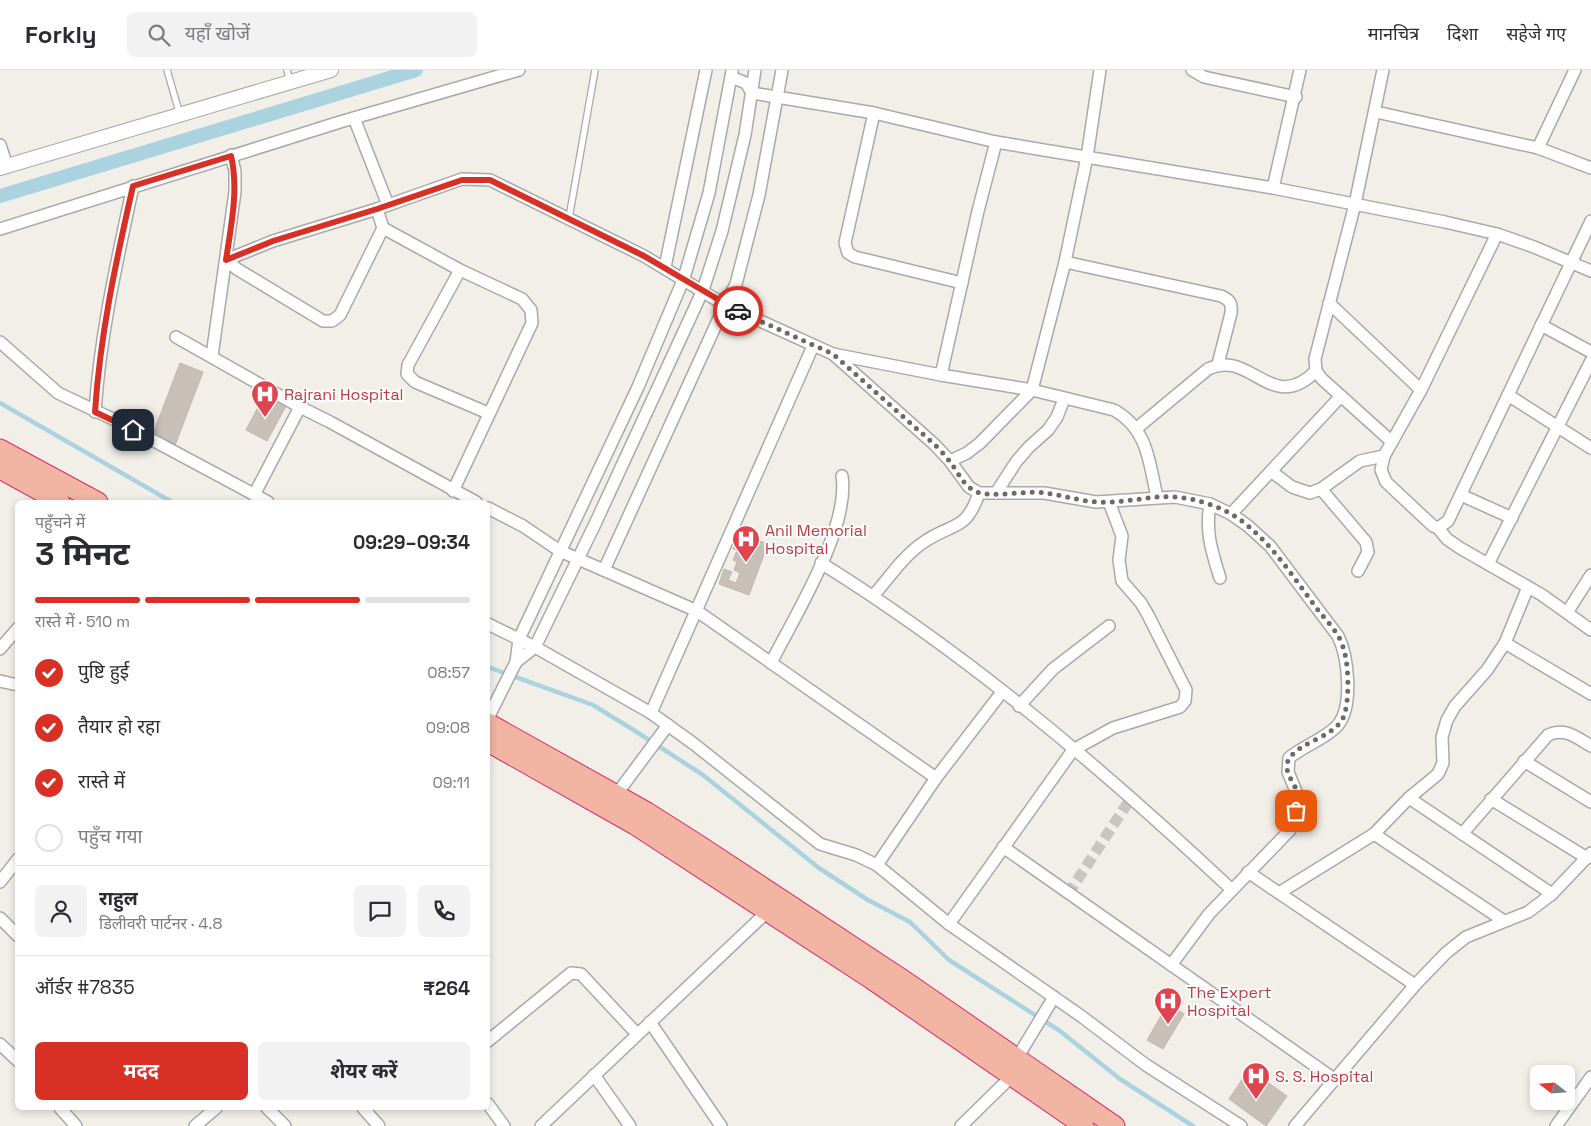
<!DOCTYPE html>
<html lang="hi">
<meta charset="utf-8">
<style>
body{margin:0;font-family:"Space Grotesk","Noto Sans Devanagari",sans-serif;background:#f2f2f3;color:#2b2b33;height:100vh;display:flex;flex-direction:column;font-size:19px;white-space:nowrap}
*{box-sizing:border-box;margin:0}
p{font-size:16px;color:#7c7c81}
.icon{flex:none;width:28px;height:28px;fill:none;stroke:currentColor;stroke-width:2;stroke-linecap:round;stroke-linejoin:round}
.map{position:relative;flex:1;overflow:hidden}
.side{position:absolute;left:15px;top:430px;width:475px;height:610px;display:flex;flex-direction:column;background:#fff;border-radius:8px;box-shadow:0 2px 8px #0003}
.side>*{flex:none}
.needle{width:32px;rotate:287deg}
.tools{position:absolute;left:1530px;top:995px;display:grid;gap:10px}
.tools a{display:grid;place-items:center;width:45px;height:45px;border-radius:8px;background:#fff;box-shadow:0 2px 8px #0003;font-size:25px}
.pin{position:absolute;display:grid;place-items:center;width:42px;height:42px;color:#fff;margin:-21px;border-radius:10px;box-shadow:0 2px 8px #0006}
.courier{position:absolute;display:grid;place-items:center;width:50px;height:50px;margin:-25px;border:4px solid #d93025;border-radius:50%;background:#fff;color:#222;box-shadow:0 1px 6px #0007}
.overview em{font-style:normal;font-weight:700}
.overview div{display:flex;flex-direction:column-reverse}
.overview{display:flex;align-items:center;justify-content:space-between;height:85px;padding:0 20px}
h1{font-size:32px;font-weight:700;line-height:38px}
.bar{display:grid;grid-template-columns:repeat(4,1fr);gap:8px 5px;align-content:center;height:60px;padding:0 20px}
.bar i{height:6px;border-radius:4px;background:#e1e1e2}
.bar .selected{background:#d93025}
.bar p{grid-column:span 4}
.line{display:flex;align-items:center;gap:12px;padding:0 20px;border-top:1px solid #e1e1e2}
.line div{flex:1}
.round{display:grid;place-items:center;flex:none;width:52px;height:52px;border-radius:8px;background:#f2f2f3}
ol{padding:0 20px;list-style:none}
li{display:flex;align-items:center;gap:15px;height:55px}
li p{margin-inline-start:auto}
li .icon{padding:5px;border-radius:50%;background:#d93025;color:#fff;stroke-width:4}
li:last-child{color:#7c7c81}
li i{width:28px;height:28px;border:2px solid #e1e1e2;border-radius:50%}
.primary-button{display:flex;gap:10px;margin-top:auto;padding:10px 20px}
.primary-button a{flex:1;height:58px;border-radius:8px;background:#d93025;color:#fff;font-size:20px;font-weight:700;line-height:58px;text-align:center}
.primary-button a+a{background:#f2f2f3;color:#2b2b33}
header{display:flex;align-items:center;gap:30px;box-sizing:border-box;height:70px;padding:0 25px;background:#fff;border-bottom:1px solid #e1e1e2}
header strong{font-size:24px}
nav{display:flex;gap:28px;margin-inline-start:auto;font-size:18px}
.search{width:350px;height:45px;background:#f2f2f3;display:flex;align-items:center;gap:12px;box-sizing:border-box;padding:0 18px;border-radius:8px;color:#7c7c81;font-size:19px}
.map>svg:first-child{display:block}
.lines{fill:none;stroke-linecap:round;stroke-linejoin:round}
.stream{stroke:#aad3df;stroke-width:4.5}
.canal{stroke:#aad3df;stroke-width:14}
.building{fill:#c7bfb8;stroke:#c4b6ab}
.minor-tunnel{stroke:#c8c6c1;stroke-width:11;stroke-dasharray:11 5.5;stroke-linecap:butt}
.service-casing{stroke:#a9a9a9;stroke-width:8}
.minor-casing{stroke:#a9a9a9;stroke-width:14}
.tertiary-casing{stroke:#a9a9a9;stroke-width:16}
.trunk-casing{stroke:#dc2a67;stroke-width:21}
.service{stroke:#fff;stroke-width:5.5}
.minor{stroke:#fff;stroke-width:11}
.tertiary{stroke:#fff;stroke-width:14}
.trunk{stroke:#f2b4a3;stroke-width:19}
.done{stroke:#6b6a68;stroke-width:5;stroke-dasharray:0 9}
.route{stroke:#d93025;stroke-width:6}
.labels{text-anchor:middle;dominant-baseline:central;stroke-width:4;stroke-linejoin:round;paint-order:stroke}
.health-label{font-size:16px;fill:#be3a42;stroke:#fff;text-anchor:start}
</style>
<header>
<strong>Forkly</strong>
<div class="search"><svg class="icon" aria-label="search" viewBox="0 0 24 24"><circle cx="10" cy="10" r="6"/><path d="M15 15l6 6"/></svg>यहाँ खोजें</div>
<nav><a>मानचित्र</a><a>दिशा</a><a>सहेजे गए</a></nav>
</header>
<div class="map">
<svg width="1591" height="1056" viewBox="0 0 1591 1056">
<rect width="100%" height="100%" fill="#f2efe9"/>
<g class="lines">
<!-- stream -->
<g class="stream">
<path d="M0,333L172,432"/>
<path d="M488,597L593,635L632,659L703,705L819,798L868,830L910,852L949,890L1060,961L1120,1009L1193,1056"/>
</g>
<!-- canal -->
<path class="canal" d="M0,126L416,0"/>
</g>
<!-- building -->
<g class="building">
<path d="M180,293L203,302L174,378L151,369Z"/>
<path d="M265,324L286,336L267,371L246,360Z"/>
<path d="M739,463L768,474L749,525L719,514L724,499L732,502L728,510L736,513L740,503L734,500L737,492L733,490L737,480L733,479Z"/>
<path d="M1168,934L1184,944L1163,979L1147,970Z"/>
<path d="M1249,999L1287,1026L1266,1056L1229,1029Z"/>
</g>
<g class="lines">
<!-- minor-tunnel -->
<path class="minor-tunnel" d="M1068,824L1131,728"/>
<!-- service casing -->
<g class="service-casing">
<g id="service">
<path d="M167,0L180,45"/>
<path d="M287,0L290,12"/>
<path d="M569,148L595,0"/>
</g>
</g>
<!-- minor casing -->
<g class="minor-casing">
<g id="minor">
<path d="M1192,0L1204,7L1296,27"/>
<path d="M1383,0L1355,134L1315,289L1316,301L1322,309L1392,372"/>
<path d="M731,7L746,13L752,23L874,43L996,72L1273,118L1445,152L1497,164L1534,177L1591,201"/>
<path d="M1376,42L1538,78L1591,98"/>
<path d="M874,43L845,173L848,183L855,187L962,213"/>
<path d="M354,48L388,135"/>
<path d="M0,75L7,96"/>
<path d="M1538,78L1575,0"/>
<path d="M1273,118L1300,0"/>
<path d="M377,139L383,158L460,200L522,229L531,240L532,253L453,421"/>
<path d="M383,158L340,245L332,251H323L237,199L226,190L273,171L377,139L462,109L490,110L644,186L725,235L736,214L759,125L782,0"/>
<path d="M0,159L340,52L519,0"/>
<path d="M1497,164L1421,320L1384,386L1381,400L1386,412L1433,456L1438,458L1448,451L1591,151"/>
<path d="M1065,192L1221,226C1230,230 1232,233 1231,243L1218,294"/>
<path d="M665,197L706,0"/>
<path d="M460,200L408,295L407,304L415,312L488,343"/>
<path d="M1329,233L1421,320"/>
<path d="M1541,255L1591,282"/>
<path d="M176,267L300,337L330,352L476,432"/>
<path d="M0,272L58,323L117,351L268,432"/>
<path d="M833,284L935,375L950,391L969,417L979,423H1044L1096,432L1175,427L1210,434L1231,444L1248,456L1270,476L1338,566C1348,586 1354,637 1337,656C1325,669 1303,676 1289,688L1288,702L1300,731L1290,760L1209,844L1171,895"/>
<path d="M212,286L235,122V101L231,85"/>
<path d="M941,305L978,141L996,72"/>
<path d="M1508,325L1591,378"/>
<path d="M95,342C100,265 117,191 133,116"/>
<path d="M1137,358L1208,299C1251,278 1271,346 1316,301"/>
<path d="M950,391L967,383L980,373L1032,320L1065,192L1087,87L1100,0"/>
<path d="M1271,401L1292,417L1310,423L1321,419L1360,391L1384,386"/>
<path d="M1321,419L1366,472L1368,482L1358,501"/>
<path d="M996,423L1016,392L1029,377L1048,360L1057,347L1064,329"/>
<path d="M254,425L300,337"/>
<path d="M1461,425L1512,448"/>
<path d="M1210,434C1205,462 1212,482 1220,508"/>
<path d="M488,438L523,456L560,481L697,541L936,708"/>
<path d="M1231,444L1341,326"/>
<path d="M1438,458L1447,469L1460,478L1542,525L1591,560"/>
<path d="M821,493C969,585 1104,700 1231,819"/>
<path d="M1488,494L1591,291"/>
<path d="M604,500L725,235L833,284L941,305L1032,320L1114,340C1148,359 1149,392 1157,427"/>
<path d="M873,526C889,508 904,485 924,472C953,452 966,462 979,423"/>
<path d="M1568,541L1591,505"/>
<path d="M488,554L535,577L651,643L694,674L820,774L856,785L877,795L949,854L1081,946L1146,995L1241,1056"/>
<path d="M1505,573L1591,624"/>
<path d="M0,579L18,558"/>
<path d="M516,592L535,577L595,454L703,220L722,161L745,65L755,0"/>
<path d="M771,593C795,545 850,458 842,406"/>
<path d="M0,611L18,615"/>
<path d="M1019,636L1053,599L1109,556"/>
<path d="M651,643L813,276"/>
<path d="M488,648L516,592L519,569L638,317L684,208L709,123L732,1"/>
<path d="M1524,691L1591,732"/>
<path d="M616,725L668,655"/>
<path d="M1409,728L1552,824"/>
<path d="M1491,729L1587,788"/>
<path d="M1374,764L1504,851"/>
<path d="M1462,764L1548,665C1565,657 1577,668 1591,676"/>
<path d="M1003,777L1334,1009"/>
<path d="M877,795L936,708L1002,622"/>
<path d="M1248,802L1415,915"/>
<path d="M0,812L18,789"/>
<path d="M1279,823L1374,764L1409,728L1438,704L1443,693L1442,667L1447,650L1455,636L1487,600L1505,573L1528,517"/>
<path d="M0,848L18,866"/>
<path d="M949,854L1073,680L1113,658L1180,637L1185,631L1186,620L1148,545L1141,533L1122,511L1119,490L1122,466L1109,432"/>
<path d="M650,952L721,1056"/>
<path d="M488,971L571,903L581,904L637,964"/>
<path d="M0,974L18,991"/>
<path d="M594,1005L630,1056"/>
<path d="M488,1034L504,1056"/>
<path d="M60,1038L76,1056"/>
<path d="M267,1038L285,1056"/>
<path d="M363,1038L379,1056"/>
<path d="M195,1056L216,1038"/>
<path d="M541,1056L768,841"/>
<path d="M961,1056L1012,1006L1017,988L1054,927"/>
<path d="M1295,1056L1415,915L1446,883L1466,867L1528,842L1552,824L1591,783"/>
<path d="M1556,1056L1591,1007"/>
</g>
</g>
<!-- tertiary casing -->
<g class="tertiary-casing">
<path id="tertiary" d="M0,98L331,0"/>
</g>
<!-- trunk casing -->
<g class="trunk-casing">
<g id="trunk">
<path d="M0,379L98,432"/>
<path d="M0,399L60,432"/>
<path d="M488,653L647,742L696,773L905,911L1115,1056"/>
<path d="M488,672L635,755L871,909L1084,1056"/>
</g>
</g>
<!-- service -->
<use href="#service" class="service"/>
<!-- minor -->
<use href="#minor" class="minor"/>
<!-- tertiary -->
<use href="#tertiary" class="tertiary"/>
<!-- trunk -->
<use href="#trunk" class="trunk"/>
</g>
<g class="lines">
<!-- done -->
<path class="done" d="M738,241L833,284L935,375C940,380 946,386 950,392C959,403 963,416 977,422C994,428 1025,420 1045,423C1062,425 1079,431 1097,432C1117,433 1137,429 1157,427C1189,425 1224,435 1248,456C1276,479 1296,511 1318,540C1327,551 1339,563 1343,577C1349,593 1350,633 1343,648C1333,668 1300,671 1289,689C1279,706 1308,720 1296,741"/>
<!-- route -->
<path class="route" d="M133,360L95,342C100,265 116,191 133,116L231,86C239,119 231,156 226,190L273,171L377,139L462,110H490L644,186L738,241"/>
</g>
<!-- icons -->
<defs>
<g id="hospital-pin" transform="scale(1.4375)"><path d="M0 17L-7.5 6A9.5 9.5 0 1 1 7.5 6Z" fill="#e0444e" stroke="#fff"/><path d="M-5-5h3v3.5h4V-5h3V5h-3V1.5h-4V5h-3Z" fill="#fff"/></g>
</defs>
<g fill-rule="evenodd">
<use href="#hospital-pin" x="265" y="324"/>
<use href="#hospital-pin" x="746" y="469"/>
<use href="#hospital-pin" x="1168" y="931"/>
<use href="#hospital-pin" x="1256" y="1006"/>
</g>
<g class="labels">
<!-- health labels -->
<g class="health-label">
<text x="284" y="324">Rajrani Hospital</text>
<text x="765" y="460">Anil Memorial<tspan x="765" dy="18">Hospital</tspan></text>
<text x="1187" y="922">The Expert<tspan x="1187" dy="18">Hospital</tspan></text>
<text x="1275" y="1006">S. S. Hospital</text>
</g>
</g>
</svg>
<div class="tools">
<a><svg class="needle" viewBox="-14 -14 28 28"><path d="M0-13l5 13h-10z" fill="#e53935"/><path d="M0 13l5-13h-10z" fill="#7c7c81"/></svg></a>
</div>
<div class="pin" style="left:1296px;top:741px;background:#ea580c"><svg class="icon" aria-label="bag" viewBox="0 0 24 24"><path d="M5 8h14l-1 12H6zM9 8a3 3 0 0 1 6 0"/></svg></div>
<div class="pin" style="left:133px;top:360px;background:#1f2937"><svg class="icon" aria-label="home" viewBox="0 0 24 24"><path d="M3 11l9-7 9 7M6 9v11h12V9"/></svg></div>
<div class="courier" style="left:738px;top:241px"><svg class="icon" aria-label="car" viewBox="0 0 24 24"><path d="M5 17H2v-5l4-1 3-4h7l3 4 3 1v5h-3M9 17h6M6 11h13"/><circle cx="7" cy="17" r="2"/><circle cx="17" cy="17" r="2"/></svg></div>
<section class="side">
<div class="overview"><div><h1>3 मिनट</h1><p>पहुँचने में</p></div><em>09:29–09:34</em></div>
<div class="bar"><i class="selected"></i><i class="selected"></i><i class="selected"></i><i></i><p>रास्ते में · 510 m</p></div>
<ol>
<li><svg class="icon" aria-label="check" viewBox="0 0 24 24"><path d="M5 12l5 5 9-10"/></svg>पुष्टि हुई<p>08:57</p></li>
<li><svg class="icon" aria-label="check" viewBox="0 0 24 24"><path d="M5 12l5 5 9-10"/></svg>तैयार हो रहा<p>09:08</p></li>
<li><svg class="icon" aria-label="check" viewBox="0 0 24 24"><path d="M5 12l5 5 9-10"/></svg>रास्ते में<p>09:11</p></li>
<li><i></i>पहुँच गया</li>
</ol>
<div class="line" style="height:90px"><a class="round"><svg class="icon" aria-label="person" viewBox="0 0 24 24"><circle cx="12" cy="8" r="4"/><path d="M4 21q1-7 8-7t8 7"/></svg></a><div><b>राहुल</b><p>डिलीवरी पार्टनर · 4.8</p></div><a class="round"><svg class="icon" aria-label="chat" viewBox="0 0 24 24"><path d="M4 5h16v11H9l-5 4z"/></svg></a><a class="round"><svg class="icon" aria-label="phone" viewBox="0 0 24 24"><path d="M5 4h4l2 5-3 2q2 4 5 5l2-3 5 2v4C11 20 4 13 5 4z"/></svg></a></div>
<div class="line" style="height:65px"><div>ऑर्डर #7835</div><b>₹264</b></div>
<div class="primary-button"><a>मदद</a><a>शेयर करें</a></div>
</section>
</div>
